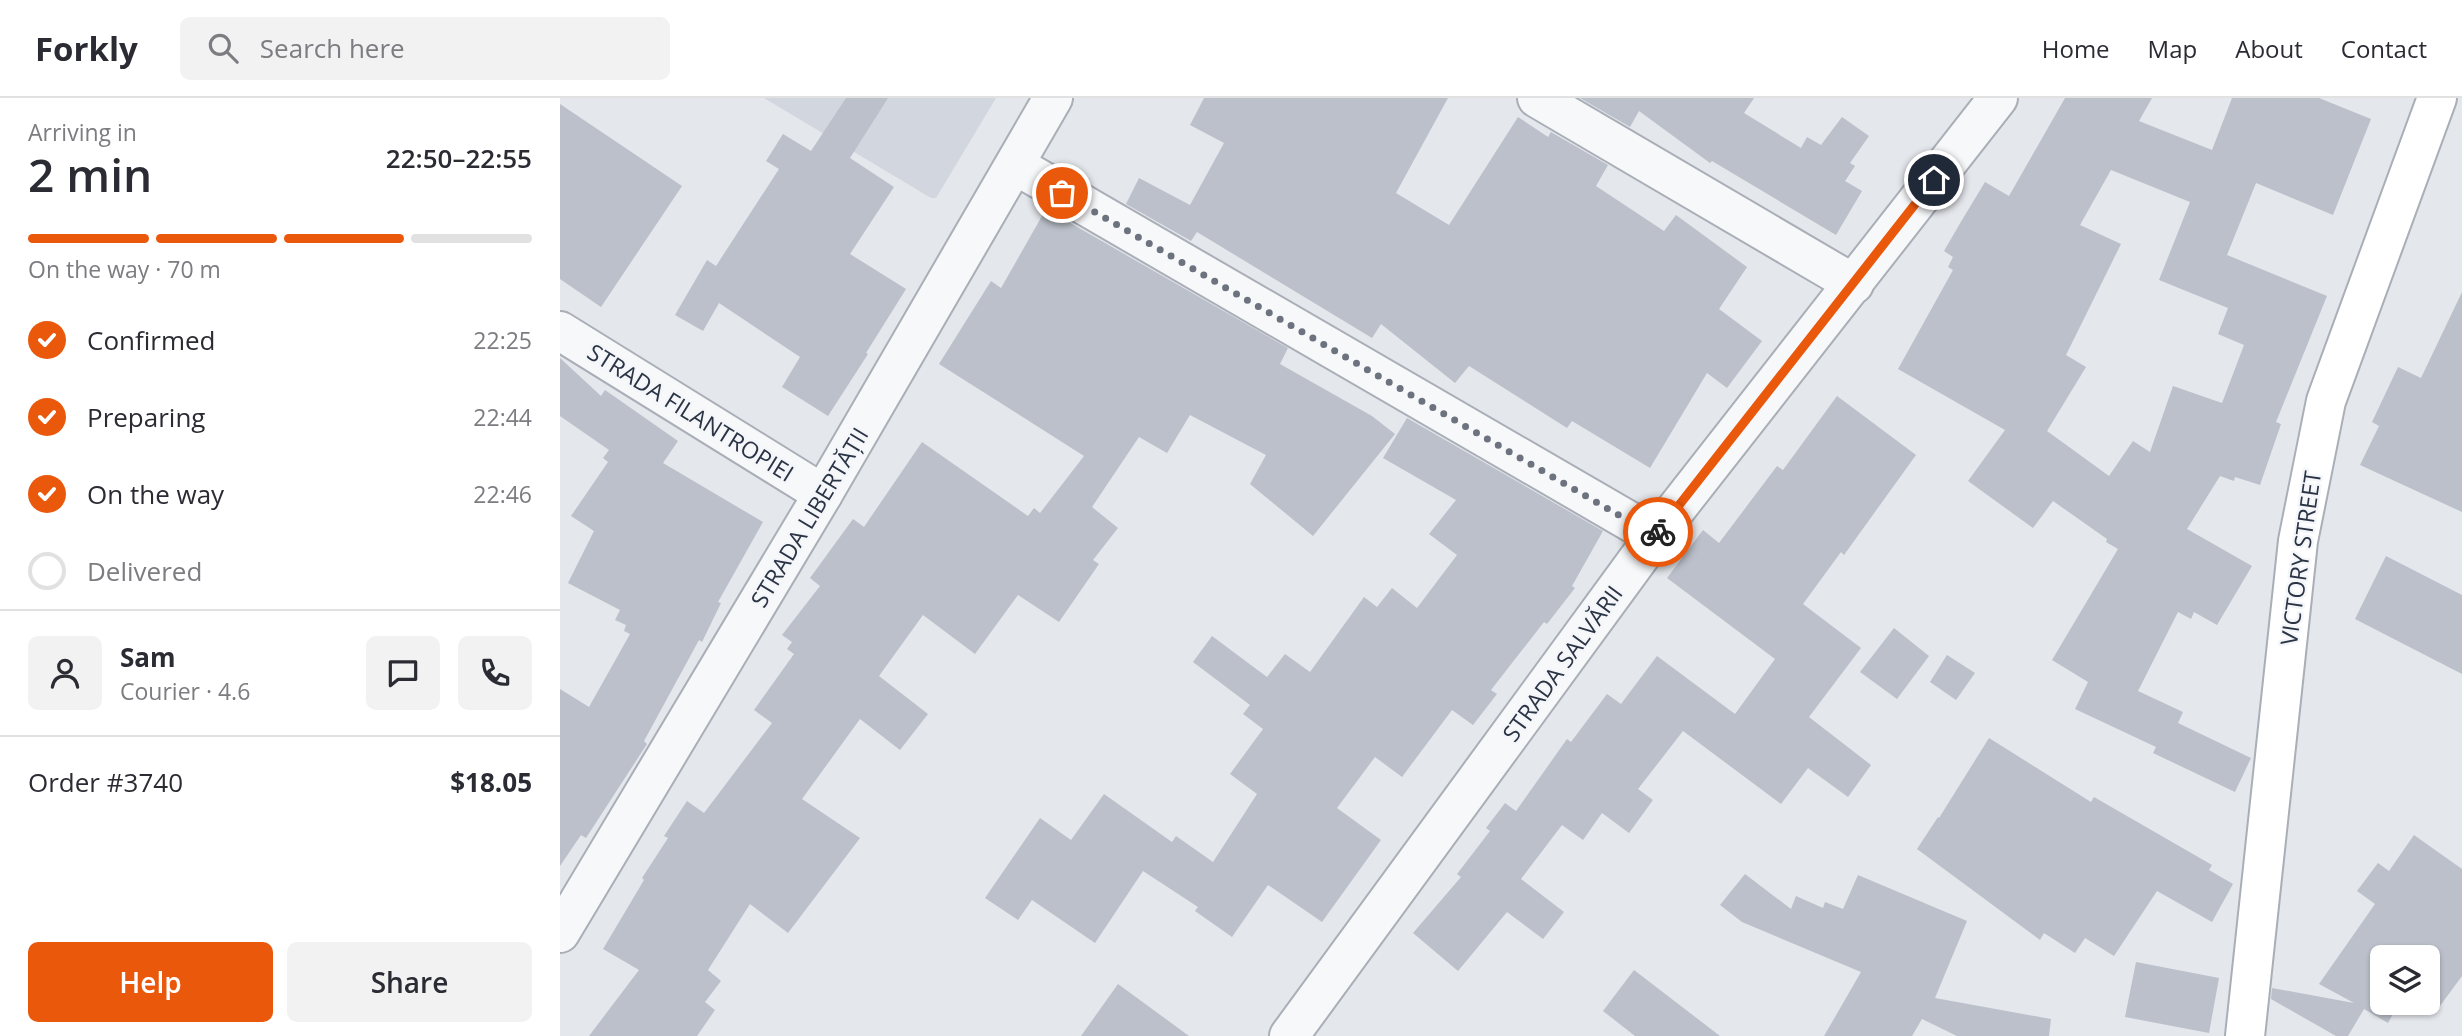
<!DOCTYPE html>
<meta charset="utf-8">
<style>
body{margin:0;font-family:"Open Sans",sans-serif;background:#f2f2f3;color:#2b2b33;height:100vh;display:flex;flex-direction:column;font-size:26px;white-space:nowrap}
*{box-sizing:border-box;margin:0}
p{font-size:23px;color:#7c7c81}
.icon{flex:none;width:38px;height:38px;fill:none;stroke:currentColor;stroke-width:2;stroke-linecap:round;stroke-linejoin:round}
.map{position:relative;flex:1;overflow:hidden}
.details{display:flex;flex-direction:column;background:#fff;width:560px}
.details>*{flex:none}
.tools{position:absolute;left:1810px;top:847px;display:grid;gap:14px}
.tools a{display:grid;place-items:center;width:70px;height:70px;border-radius:10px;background:#fff;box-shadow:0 2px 5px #0004;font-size:35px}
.pin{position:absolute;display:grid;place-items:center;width:60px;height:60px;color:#fff;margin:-30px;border:4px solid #fff;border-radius:50%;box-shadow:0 2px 7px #0007}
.courier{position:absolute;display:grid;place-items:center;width:70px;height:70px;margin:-35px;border:5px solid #ea580c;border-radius:50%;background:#fff;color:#222;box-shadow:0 2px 9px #0007}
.headline em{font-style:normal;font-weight:600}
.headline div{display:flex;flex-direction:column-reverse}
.headline{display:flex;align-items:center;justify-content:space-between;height:119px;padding:0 28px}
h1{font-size:46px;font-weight:600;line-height:52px}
.bar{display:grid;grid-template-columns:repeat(4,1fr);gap:10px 7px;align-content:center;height:84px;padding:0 28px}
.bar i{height:9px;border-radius:5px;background:#e1e1e2}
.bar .on{background:#ea580c}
.bar p{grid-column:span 4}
.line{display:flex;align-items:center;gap:18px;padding:0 28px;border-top:2px solid #e1e1e2}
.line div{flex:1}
.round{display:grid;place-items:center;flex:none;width:74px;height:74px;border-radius:10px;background:#f2f2f3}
ol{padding:0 28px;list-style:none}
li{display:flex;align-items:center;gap:21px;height:77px}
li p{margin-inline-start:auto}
li .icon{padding:7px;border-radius:50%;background:#ea580c;color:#fff;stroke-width:4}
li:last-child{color:#7c7c81}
li i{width:38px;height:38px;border:4px solid #e1e1e2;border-radius:50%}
.primary-button{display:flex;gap:14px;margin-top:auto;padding:14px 28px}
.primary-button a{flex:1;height:80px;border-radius:10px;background:#ea580c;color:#fff;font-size:28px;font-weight:600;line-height:80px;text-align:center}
.primary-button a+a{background:#f2f2f3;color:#2b2b33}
header{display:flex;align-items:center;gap:42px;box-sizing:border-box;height:98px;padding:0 35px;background:#fff;border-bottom:2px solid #e1e1e2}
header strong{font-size:33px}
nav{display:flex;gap:38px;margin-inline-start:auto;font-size:24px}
.search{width:490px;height:63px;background:#f2f2f3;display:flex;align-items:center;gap:18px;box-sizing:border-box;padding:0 24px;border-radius:10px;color:#7c7c81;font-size:26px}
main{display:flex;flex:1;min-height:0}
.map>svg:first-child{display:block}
.built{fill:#d2d6de}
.building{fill:#bbc0ca;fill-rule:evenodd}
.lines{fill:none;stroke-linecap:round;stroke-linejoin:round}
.street-casing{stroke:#a9aeb7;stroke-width:42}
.secondary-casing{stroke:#a9aeb7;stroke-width:42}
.street{stroke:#f7f8fa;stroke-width:38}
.secondary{stroke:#fff;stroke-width:38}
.done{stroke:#6c737f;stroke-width:7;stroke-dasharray:0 12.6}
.route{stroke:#ea580c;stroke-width:9}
.labels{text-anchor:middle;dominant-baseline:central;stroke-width:5;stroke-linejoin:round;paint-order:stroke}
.street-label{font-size:23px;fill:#2b3445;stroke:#f4f6f9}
</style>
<header>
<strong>Forkly</strong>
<div class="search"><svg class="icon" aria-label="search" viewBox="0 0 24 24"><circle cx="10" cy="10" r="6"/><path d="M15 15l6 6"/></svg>Search here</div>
<nav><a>Home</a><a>Map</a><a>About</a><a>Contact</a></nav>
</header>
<main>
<section class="details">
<div class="headline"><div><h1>2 min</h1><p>Arriving in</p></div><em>22:50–22:55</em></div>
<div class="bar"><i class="on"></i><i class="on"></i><i class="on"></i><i></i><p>On the way · 70 m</p></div>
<ol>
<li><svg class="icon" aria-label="check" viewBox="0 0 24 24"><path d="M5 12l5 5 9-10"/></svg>Confirmed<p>22:25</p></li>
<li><svg class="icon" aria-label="check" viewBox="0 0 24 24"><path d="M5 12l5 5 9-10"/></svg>Preparing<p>22:44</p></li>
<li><svg class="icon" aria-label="check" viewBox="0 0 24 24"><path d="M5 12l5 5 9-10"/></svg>On the way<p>22:46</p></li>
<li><i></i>Delivered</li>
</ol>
<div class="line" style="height:126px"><a class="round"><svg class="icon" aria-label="person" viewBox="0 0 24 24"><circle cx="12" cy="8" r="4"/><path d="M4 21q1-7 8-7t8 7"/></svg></a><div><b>Sam</b><p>Courier · 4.6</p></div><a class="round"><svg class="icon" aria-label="chat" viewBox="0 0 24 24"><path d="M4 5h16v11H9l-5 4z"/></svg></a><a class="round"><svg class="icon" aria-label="phone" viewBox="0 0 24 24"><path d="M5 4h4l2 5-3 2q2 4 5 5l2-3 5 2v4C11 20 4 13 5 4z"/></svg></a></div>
<div class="line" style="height:91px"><div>Order #3740</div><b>$18.05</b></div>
<div class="primary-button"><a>Help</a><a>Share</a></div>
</section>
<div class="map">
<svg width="1902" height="938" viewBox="0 0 1902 938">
<rect width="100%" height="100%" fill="#e4e7ec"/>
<!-- built -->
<path class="built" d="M204,0H436L376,100H371Z"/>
<!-- building -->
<g class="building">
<path d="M286,0H328L290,60L334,89L290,156L346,191L306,255L308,256L268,318L222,289L240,259L159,205L143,233L115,217L147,162L156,168L219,71L206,63L223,36L251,53Z"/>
<path d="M644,0H888L836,95L889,127L958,19L988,39L991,34L1048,67L1036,88L1104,133L1116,117L1187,169L1159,211L1202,243L1167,290L1147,275L1090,370L1012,323L1007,330L909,268L895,285L821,226L812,240L637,134L631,143L566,106L579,80L630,107L664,45L630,27Z"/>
<path d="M1020,0H1194L1184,15L1241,50L1247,39L1261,47L1282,19L1309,38L1290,65L1295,68L1285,83L1302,93L1276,137L1152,63L1150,65L1079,13L1070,29Z"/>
<path d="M1505,0H1592L1579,23L1652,52L1672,0H1759L1811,21L1773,117L1696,85L1667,157L1767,198L1716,324L1721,326L1700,387L1675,379L1674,383L1660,378L1627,431L1692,468L1657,527L1634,514L1631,521L1618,514L1578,593L1623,614L1618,625L1691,660L1675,694L1593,655L1596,649L1515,611L1528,584L1492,562L1558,451L1546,444L1547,441L1493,403L1473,430L1408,383L1445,332L1338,271L1393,172L1388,169L1393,159L1384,153L1402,122L1425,84L1449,98ZM1551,72L1630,104L1599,182L1668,210L1658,236L1684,247L1662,305L1613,288L1590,354L1573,343L1549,378L1487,333L1526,269L1506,257L1561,146L1520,127Z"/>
<path d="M0,6L122,88L41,209L0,181Z"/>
<path d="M486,111L728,250L720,266L812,318L835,336L753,438L690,386L706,357L630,317L607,355L579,339L532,409L558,430L533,462L539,466L499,524L458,497L415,556L363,517L319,578L368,616L340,652L300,621L242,701L300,740L228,835L190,806L148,872L161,883L145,904L155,912L137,938H29L79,872L43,851L84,782L82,780L108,740L104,738L127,703L144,715L212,625L194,612L234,556L227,551L232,544L222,537L260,488L250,480L293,421L304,429L362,344L468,418L474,410L480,415L524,358L379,266L431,183L441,190Z"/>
<path d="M1902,194V414L1800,367L1819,328L1812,324L1838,269L1861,280Z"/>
<path d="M0,260L41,298L45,292L118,343L103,365L203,424L158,504L161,505L142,544L139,542L84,643L87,646L26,740L21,737L0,768V591L29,609L70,536L64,533L66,527L55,522L60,512L8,485L34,433L11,418L48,364L43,360L49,352L0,318Z"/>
<path d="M1277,298L1356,357L1284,457L1281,454L1243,506L1301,550L1249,619L1311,667L1288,699L1248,670L1221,706L1123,633L1078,691L1093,702L1069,735L1042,715L1023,742L1002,727L961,781L1004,814L983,841L947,814L898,873L853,835L901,779L897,776L930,733L926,730L945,705L956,713L1007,641L1011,644L1047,596L1061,606L1097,558L1175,616L1215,561L1107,480L1143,432L1159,445L1217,368L1223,372Z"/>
<path d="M847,320L1043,433L1012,488L1015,490L987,526L984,524L931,592L937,596L913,627L892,612L842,679L815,659L777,710L821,742L762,824L708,787L672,839L635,813L638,809L583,773L535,845L472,802L458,822L425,800L480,720L511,742L544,696L612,744L616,738L653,764L697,696L670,676L703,631L683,616L690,607L633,564L652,538L707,579L725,556L750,574L804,499L817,509L832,490L857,510L897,457L869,436L896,402L823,360Z"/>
<path d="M1826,458L1902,497V576L1795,521Z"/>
<path d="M1334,530L1369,558L1337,601L1300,574Z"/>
<path d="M1387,557L1415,575L1396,602L1370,584Z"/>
<path d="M1429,640L1531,704L1534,699L1652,767L1649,772L1673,786L1652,824L1597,793L1554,858L1525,840L1515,855L1484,835L1480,842L1357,751L1378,719L1379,720Z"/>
<path d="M1854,737L1902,771V878L1880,908L1867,899V859H1822V905H1839L1828,925L1804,911L1788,938H1776L1711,901L1712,890L1794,905L1759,886L1815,806L1797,793L1818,765L1829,773Z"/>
<path d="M1185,776L1231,811L1236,798L1263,810L1265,804L1283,811L1298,777L1407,823L1375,900L1491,921L1489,938H1397L1362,921L1352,938H1264L1301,874L1182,824L1160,807Z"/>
<path d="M1576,864L1659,880L1649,935L1565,919Z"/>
<path d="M1074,872L1160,938H1075L1043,913Z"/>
<path d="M558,886L629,938H521Z"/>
</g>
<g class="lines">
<!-- street casing -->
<g class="street-casing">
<g id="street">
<path d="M977,0L1294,186"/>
<path d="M455,67L1095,438"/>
<path d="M0,233L263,396"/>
<path d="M0,835L263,396L493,0"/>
<path d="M729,938L1095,438L1438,0"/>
</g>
</g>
<!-- secondary casing -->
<g class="secondary-casing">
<path id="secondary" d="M1685,938L1738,443L1766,303L1877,0"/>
</g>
<!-- street -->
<use href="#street" class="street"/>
<!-- secondary -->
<use href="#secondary" class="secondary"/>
</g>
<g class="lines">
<!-- done -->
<path class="done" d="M502,95L1095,438L1098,434"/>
<!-- route -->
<path class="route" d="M1098,434L1374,82"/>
</g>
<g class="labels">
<!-- street labels -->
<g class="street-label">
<text transform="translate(131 314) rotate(32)">STRADA FILANTROPIEI</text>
<text transform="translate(249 419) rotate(-59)">STRADA LIBERTĂȚII</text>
<text transform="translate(1740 460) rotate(-82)">VICTORY STREET</text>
<text transform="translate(1002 565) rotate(-54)">STRADA SALVĂRII</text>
</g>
</g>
</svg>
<div class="tools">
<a><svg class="icon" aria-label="layers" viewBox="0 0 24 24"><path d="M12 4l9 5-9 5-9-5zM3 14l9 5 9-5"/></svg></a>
</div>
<div class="pin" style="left:502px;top:95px;background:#ea580c"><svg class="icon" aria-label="bag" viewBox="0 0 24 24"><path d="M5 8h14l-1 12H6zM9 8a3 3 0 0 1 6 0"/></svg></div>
<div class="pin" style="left:1374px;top:82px;background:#1f2937"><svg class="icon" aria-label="home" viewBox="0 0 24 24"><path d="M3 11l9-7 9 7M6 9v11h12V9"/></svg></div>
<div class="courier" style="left:1098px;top:434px"><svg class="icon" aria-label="bike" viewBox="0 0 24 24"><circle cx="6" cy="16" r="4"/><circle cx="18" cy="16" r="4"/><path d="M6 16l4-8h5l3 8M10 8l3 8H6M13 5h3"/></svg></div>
</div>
</main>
